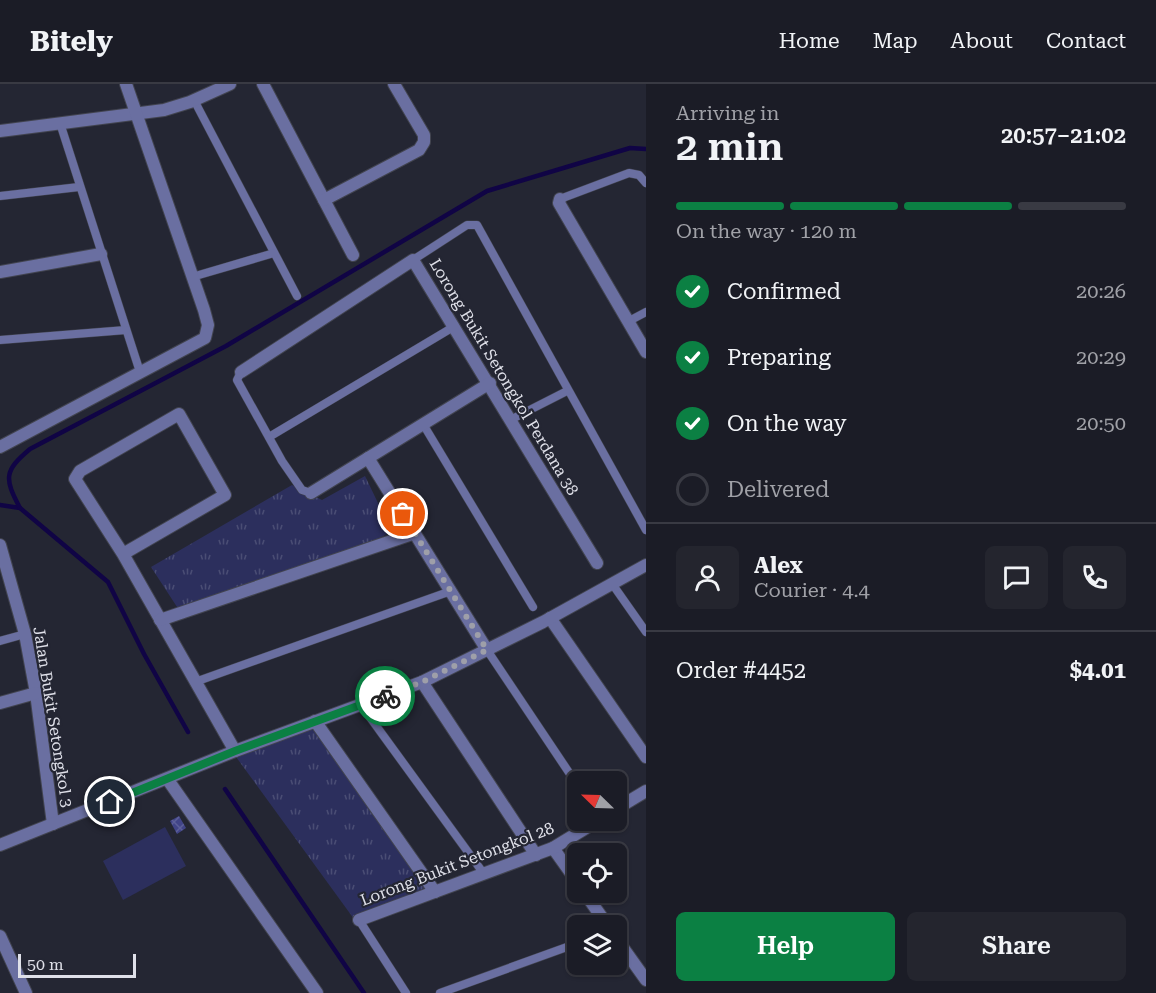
<!DOCTYPE html>
<meta charset="utf-8">
<style>
body{margin:0;font-family:"Roboto Serif",serif;background:#24252e;color:#f1f3f6;height:100vh;display:flex;flex-direction:column;font-size:22px;white-space:nowrap}
*{box-sizing:border-box;margin:0}
p{font-size:20px;color:#a0a1a7}
.icon{flex:none;width:33px;height:33px;fill:none;stroke:currentColor;stroke-width:2;stroke-linecap:round;stroke-linejoin:round}
.map{position:relative;flex:1;overflow:hidden}
.side{display:flex;flex-direction:column;background:#1b1c26;width:510px}
.side>*{flex:none}
.needle{width:39px;rotate:293deg}
.tools{position:absolute;left:567px;top:687px;display:grid;gap:12px}
.tools a{display:grid;place-items:center;width:60px;height:60px;border-radius:9px;background:#1b1c26;box-shadow:0 2px 4px #0004,0 0 0 2px #393a43;font-size:30px}
.scale{position:absolute;left:18px;bottom:15px;width:118px;box-sizing:border-box;padding-left:6px;border:3px solid #dfe0e9;border-top:0;font-size:16px;line-height:21px;white-space:nowrap;color:#dfe0e9;-webkit-text-stroke:4px #242633;paint-order:stroke}
.pin{position:absolute;display:grid;place-items:center;width:51px;height:51px;color:#fff;margin:-26px;border:3px solid #fff;border-radius:50%;box-shadow:0 2px 6px #0007}
.courier{position:absolute;display:grid;place-items:center;width:60px;height:60px;margin:-30px;border:4px solid #0b8043;border-radius:50%;background:#fff;color:#222;box-shadow:0 2px 8px #0007}
.summary em{font-style:normal;font-weight:600}
.summary div{display:flex;flex-direction:column-reverse}
.summary{display:flex;align-items:center;justify-content:space-between;height:102px;padding:0 30px}
h1{font-size:39px;font-weight:600;line-height:45px}
.bar{display:grid;grid-template-columns:repeat(4,1fr);gap:9px 6px;align-content:center;height:72px;padding:0 30px}
.bar i{height:8px;border-radius:4px;background:#393a43}
.bar .current{background:#0b8043}
.bar p{grid-column:span 4}
.line{display:flex;align-items:center;gap:15px;padding:0 30px;border-top:2px solid #393a43}
.line div{flex:1}
.round{display:grid;place-items:center;flex:none;width:63px;height:63px;border-radius:9px;background:#24252e}
ol{padding:0 30px;list-style:none}
li{display:flex;align-items:center;gap:18px;height:66px}
li p{margin-inline-start:auto}
li .icon{padding:6px;border-radius:50%;background:#0b8043;color:#fff;stroke-width:4}
li:last-child{color:#a0a1a7}
li i{width:33px;height:33px;border:3px solid #393a43;border-radius:50%}
.cta{display:flex;gap:12px;margin-top:auto;padding:12px 30px}
.cta a{flex:1;height:69px;border-radius:9px;background:#0b8043;color:#fff;font-size:24px;font-weight:600;line-height:69px;text-align:center}
.cta a+a{background:#24252e;color:#f1f3f6}
header{display:flex;align-items:center;gap:36px;box-sizing:border-box;height:84px;padding:0 30px;background:#1b1c26;border-bottom:2px solid #393a43}
header strong{font-size:28px}
nav{display:flex;gap:33px;margin-inline-start:auto;font-size:21px}
main{display:flex;flex:1;min-height:0}
.map>svg:first-child{display:block}
.park{fill:url(#park-tufts)}
.garden{fill:#2c2f5d}
.lines{fill:none;stroke-linecap:round;stroke-linejoin:round}
.stream{stroke:#100445;stroke-width:4.5}
.building{fill:url(#building-cross-hatch)}
.service-casing{stroke:#424450;stroke-width:9}
.minor-casing{stroke:#424450;stroke-width:14}
.tertiary-casing{stroke:#424450;stroke-width:14}
.service{stroke:#6a6fa1;stroke-width:8}
.minor{stroke:#6a6fa1;stroke-width:12}
.tertiary{stroke:#6a6fa1;stroke-width:12}
.done{stroke:#9e9fa9;stroke-width:6;stroke-dasharray:0 10.8}
.route{stroke:#0b8043;stroke-width:8}
.labels{text-anchor:middle;dominant-baseline:central;stroke-width:4.5;stroke-linejoin:round;paint-order:stroke}
.street-label{font-size:16px;fill:#dfe0e9;stroke:#242633}
</style>
<header>
<strong>Bitely</strong>
<nav><a>Home</a><a>Map</a><a>About</a><a>Contact</a></nav>
</header>
<main>
<div class="map">
<svg width="646" height="909" viewBox="0 0 646 909">
<defs>
<pattern id="park-tufts" width="24" height="20" patternUnits="userSpaceOnUse" patternTransform="scale(1.5)"><rect width="24" height="20" fill="#2c2f5d"/><path d="M3 7l-1-3M5 7V3M7 7l1-3M15 17l-1-3M17 17v-4M19 17l1-3" fill="none" stroke="#4a4d74"/></pattern>
<pattern id="building-cross-hatch" width="8" height="8" patternUnits="userSpaceOnUse" patternTransform="scale(1.5)"><rect width="8" height="8" fill="#414488"/><path d="M0 0l8 8M0 8l8-8" fill="none" stroke="#5c5f99"/></pattern>
</defs>
<rect width="100%" height="100%" fill="#242633"/>
<!-- park -->
<g class="park">
<path d="M365,392L391,446L384,452L363,461L179,526L151,483L292,401L322,416Z"/>
<path d="M311,636L430,807L354,835L231,666Z"/>
</g>
<!-- garden -->
<path class="garden" d="M165,743L186,782L123,816L103,777Z"/>
<g class="lines">
<!-- stream -->
<g class="stream">
<path d="M0,421L20,424L108,498L144,570L188,648"/>
<path d="M20,424C4,394 4,387 30,365L226,262L487,107L630,64L646,65"/>
<path d="M225,705L364,909"/>
</g>
</g>
<!-- building -->
<path class="building" d="M179,732L186,744L177,750L170,737Z"/>
<g class="lines">
<!-- service casing -->
<g class="service-casing">
<g id="service">
<path d="M194,16L297,212"/>
<path d="M60,39L140,288"/>
<path d="M0,112L79,103"/>
<path d="M560,115L629,89L639,91L646,99"/>
<path d="M413,176L467,141H477L646,446"/>
<path d="M192,193L274,169"/>
<path d="M629,237L646,228"/>
<path d="M0,256L126,246"/>
<path d="M241,288L237,296L282,377L302,406L311,409"/>
<path d="M512,335L567,307"/>
<path d="M423,340L533,523"/>
<path d="M269,353L455,242"/>
<path d="M613,501L646,548"/>
<path d="M0,557L25,550"/>
<path d="M487,566L578,702"/>
<path d="M195,598L451,507"/>
<path d="M361,621L484,790"/>
<path d="M359,836L406,909"/>
<path d="M440,909L578,859"/>
</g>
</g>
<!-- minor casing -->
<g class="minor-casing">
<g id="minor">
<path d="M263,0L353,171"/>
<path d="M0,47L164,26L190,18L230,0"/>
<path d="M560,115L559,119L646,268"/>
<path d="M324,116L419,66L424,58V51L394,0"/>
<path d="M0,188L101,170"/>
<path d="M241,288L413,176L597,479"/>
<path d="M0,363L205,254L208,241L204,226L126,0"/>
<path d="M368,374L487,566"/>
<path d="M311,409L490,299"/>
<path d="M0,461L25,550L36,609L53,740"/>
<path d="M123,470L225,411L179,330L80,387L75,395L123,470L235,667"/>
<path d="M550,534L646,673"/>
<path d="M160,536L415,449"/>
<path d="M422,598L536,771"/>
<path d="M0,619L36,609"/>
<path d="M315,637L435,808"/>
<path d="M168,696L317,909"/>
<path d="M616,725L646,707"/>
<path d="M553,764L578,799"/>
<path d="M584,808L608,842"/>
<path d="M359,836L553,764L599,736"/>
<path d="M0,852L26,909"/>
<path d="M616,854L646,896"/>
</g>
</g>
<!-- tertiary casing -->
<g class="tertiary-casing">
<path id="tertiary" d="M0,761L235,667L422,598L543,538L646,481"/>
</g>
<!-- service -->
<use href="#service" class="service"/>
<!-- minor -->
<use href="#minor" class="minor"/>
<!-- tertiary -->
<use href="#tertiary" class="tertiary"/>
</g>
<g class="lines">
<!-- done -->
<path class="done" d="M385,612L422,598L487,566L403,430"/>
<!-- route -->
<path class="route" d="M110,718L235,667L385,612"/>
</g>
<g class="labels">
<!-- street labels -->
<g class="street-label">
<text transform="translate(504 293) rotate(59)">Lorong Bukit Setongkol Perdana 38</text>
<text transform="translate(53 633) rotate(81)">Jalan Bukit Setongkol 3</text>
<text transform="translate(457 780) rotate(-21)">Lorong Bukit Setongkol 28</text>
</g>
</g>
</svg>
<div class="tools">
<a><svg class="needle" viewBox="-14 -14 28 28"><path d="M0-13l5 13h-10z" fill="#e53935"/><path d="M0 13l5-13h-10z" fill="#a0a1a7"/></svg></a>
<a><svg class="icon" aria-label="locate" viewBox="0 0 24 24"><circle cx="12" cy="12" r="6"/><path d="M12 2v4M12 18v4M2 12h4M18 12h4"/></svg></a>
<a><svg class="icon" aria-label="layers" viewBox="0 0 24 24"><path d="M12 4l9 5-9 5-9-5zM3 14l9 5 9-5"/></svg></a>
</div>
<div class="scale">50 m</div>
<div class="pin" style="left:403px;top:430px;background:#ea580c"><svg class="icon" aria-label="bag" viewBox="0 0 24 24"><path d="M5 8h14l-1 12H6zM9 8a3 3 0 0 1 6 0"/></svg></div>
<div class="pin" style="left:110px;top:718px;background:#1f2937"><svg class="icon" aria-label="home" viewBox="0 0 24 24"><path d="M3 11l9-7 9 7M6 9v11h12V9"/></svg></div>
<div class="courier" style="left:385px;top:612px"><svg class="icon" aria-label="bike" viewBox="0 0 24 24"><circle cx="6" cy="16" r="4"/><circle cx="18" cy="16" r="4"/><path d="M6 16l4-8h5l3 8M10 8l3 8H6M13 5h3"/></svg></div>
</div>
<section class="side">
<div class="summary"><div><h1>2 min</h1><p>Arriving in</p></div><em>20:57–21:02</em></div>
<div class="bar"><i class="current"></i><i class="current"></i><i class="current"></i><i></i><p>On the way · 120 m</p></div>
<ol>
<li><svg class="icon" aria-label="check" viewBox="0 0 24 24"><path d="M5 12l5 5 9-10"/></svg>Confirmed<p>20:26</p></li>
<li><svg class="icon" aria-label="check" viewBox="0 0 24 24"><path d="M5 12l5 5 9-10"/></svg>Preparing<p>20:29</p></li>
<li><svg class="icon" aria-label="check" viewBox="0 0 24 24"><path d="M5 12l5 5 9-10"/></svg>On the way<p>20:50</p></li>
<li><i></i>Delivered</li>
</ol>
<div class="line" style="height:108px"><a class="round"><svg class="icon" aria-label="person" viewBox="0 0 24 24"><circle cx="12" cy="8" r="4"/><path d="M4 21q1-7 8-7t8 7"/></svg></a><div><b>Alex</b><p>Courier · 4.4</p></div><a class="round"><svg class="icon" aria-label="chat" viewBox="0 0 24 24"><path d="M4 5h16v11H9l-5 4z"/></svg></a><a class="round"><svg class="icon" aria-label="phone" viewBox="0 0 24 24"><path d="M5 4h4l2 5-3 2q2 4 5 5l2-3 5 2v4C11 20 4 13 5 4z"/></svg></a></div>
<div class="line" style="height:78px"><div>Order #4452</div><b>$4.01</b></div>
<div class="cta"><a>Help</a><a>Share</a></div>
</section>
</main>
